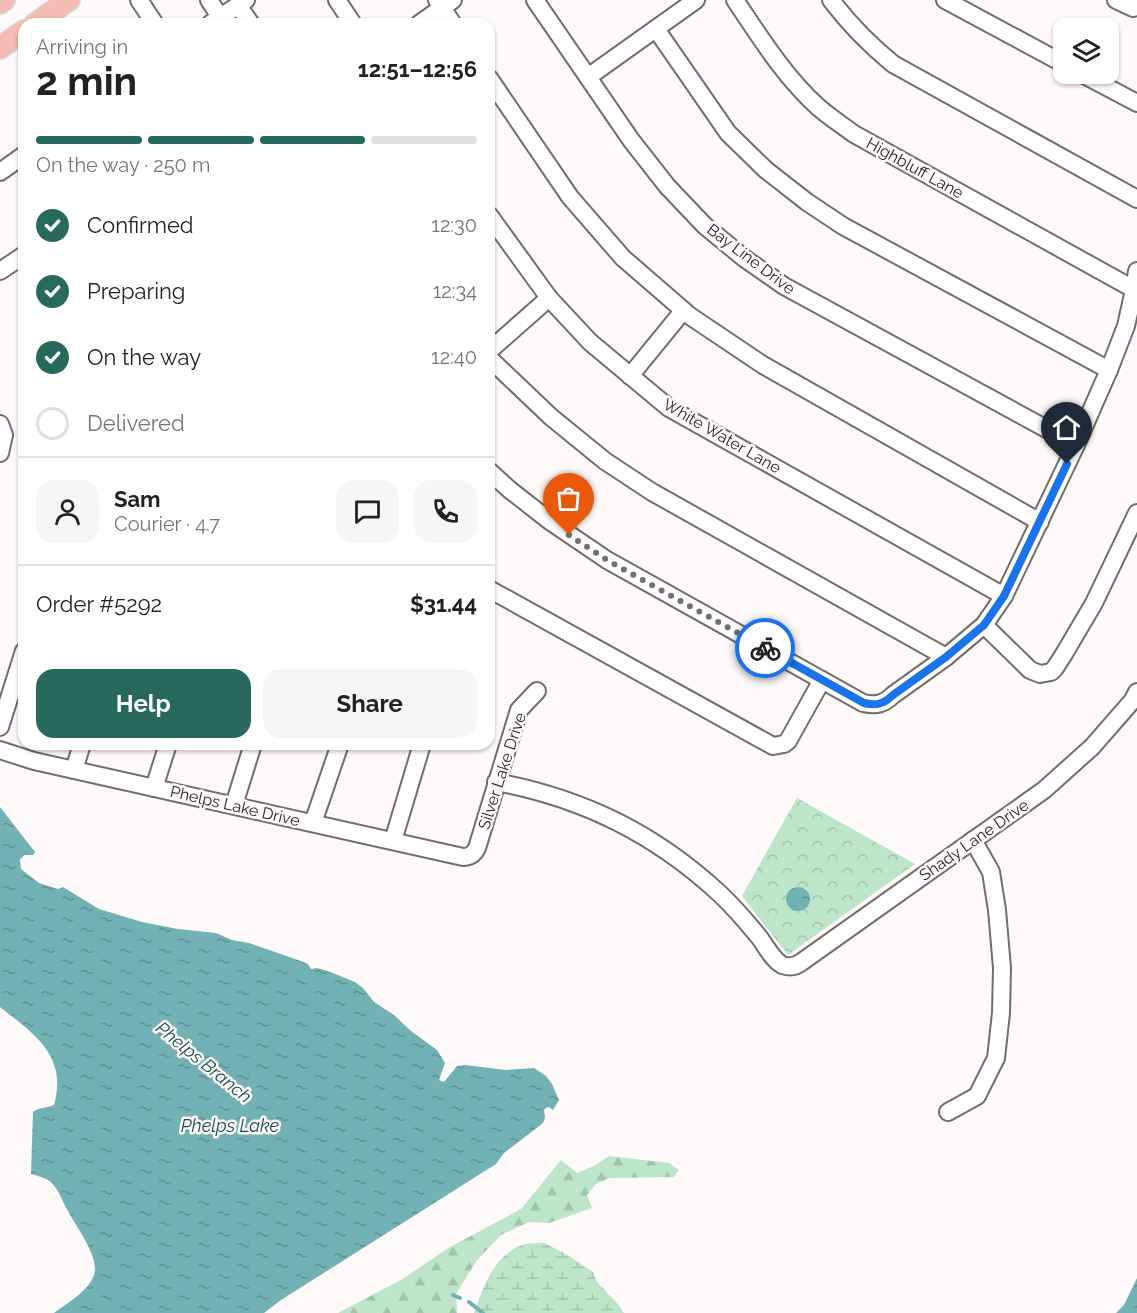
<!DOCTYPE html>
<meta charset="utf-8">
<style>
body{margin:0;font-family:Raleway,sans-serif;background:#f6f6f6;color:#222;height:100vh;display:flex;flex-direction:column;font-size:22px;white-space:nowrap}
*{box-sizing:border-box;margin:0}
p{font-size:20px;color:#767676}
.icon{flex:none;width:33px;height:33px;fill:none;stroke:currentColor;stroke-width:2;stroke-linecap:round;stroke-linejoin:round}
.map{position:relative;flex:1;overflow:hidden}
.sheet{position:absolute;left:18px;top:18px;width:477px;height:732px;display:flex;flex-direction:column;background:#fff;border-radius:18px;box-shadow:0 2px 4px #0004}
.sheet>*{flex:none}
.fabs{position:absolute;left:1053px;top:18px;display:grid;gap:12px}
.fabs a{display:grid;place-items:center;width:66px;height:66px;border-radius:12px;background:#fff;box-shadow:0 2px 4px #0004;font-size:30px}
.pin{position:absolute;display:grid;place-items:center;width:51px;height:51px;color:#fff;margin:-62px -26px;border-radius:50% 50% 50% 0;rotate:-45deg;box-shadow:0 0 6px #0007}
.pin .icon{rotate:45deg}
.courier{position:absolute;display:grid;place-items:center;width:60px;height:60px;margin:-30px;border:4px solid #1a73e8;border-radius:50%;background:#fff;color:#222;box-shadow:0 2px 8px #0007}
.head em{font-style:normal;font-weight:700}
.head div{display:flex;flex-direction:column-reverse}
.head{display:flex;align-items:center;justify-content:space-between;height:102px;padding:0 18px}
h1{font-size:39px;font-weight:700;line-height:45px}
.bar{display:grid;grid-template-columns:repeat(4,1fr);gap:9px 6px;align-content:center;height:72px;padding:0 18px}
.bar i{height:8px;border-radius:4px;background:#e0e0e0}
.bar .current{background:#276a5b}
.bar p{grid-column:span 4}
.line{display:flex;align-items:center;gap:15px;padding:0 18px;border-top:2px solid #e0e0e0}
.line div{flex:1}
.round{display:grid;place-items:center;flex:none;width:63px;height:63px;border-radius:18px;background:#f6f6f6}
ol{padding:0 18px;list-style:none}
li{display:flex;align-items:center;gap:18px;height:66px}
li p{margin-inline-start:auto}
li .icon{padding:6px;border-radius:50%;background:#276a5b;color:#fff;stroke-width:4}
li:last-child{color:#767676}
li i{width:33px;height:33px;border:3px solid #e0e0e0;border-radius:50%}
.cta{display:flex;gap:12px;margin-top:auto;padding:12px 18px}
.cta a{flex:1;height:69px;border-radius:18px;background:#276a5b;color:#fff;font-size:24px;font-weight:700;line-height:69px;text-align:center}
.cta a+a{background:#f6f6f6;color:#222}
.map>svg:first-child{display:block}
.forest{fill:url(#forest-firs)}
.wetland{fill:url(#wetland-marsh)}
.park{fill:url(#park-crowns)}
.water{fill:url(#water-ripples)}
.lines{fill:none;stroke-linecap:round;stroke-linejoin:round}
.stream{stroke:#73b2b4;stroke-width:4}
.minor-casing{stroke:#756d6a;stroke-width:20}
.major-casing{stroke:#d9d8d8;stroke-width:24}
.minor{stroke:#fff;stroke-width:16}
.major{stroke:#f5bcb3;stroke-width:21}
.done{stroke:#74706f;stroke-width:6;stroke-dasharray:0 10.8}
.route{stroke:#1a73e8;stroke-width:8}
.labels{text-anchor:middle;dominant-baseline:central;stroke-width:5;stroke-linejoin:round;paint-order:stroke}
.street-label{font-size:16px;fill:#2a2625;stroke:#fefaf9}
.water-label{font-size:18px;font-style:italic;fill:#154d4f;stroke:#fefaf9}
</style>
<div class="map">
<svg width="1137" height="1313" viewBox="0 0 1137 1313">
<defs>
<pattern id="forest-firs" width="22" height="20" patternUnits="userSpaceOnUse" patternTransform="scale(1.5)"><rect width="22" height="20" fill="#bde5c9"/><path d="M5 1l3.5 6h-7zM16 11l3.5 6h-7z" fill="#a3c4ac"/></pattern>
<pattern id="wetland-marsh" width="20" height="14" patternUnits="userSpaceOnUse" patternTransform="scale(1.5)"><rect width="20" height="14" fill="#bde5c9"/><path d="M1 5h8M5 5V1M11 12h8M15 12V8" fill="none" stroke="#a3c4ac"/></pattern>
<pattern id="park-crowns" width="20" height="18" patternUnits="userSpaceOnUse" patternTransform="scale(1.5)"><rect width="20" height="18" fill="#bde5c9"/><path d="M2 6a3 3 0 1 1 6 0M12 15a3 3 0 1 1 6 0" fill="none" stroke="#a3c4ac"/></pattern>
<pattern id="water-ripples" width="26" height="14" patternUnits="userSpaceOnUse" patternTransform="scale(1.5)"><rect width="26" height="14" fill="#73b2b4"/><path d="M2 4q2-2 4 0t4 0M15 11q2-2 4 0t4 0" fill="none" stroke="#5f9192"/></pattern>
</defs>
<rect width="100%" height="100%" fill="#fefaf9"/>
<!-- forest -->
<path class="forest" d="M609,1156L669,1163L679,1170L674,1177L610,1178L596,1184L587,1195L592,1208L549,1223L529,1222L501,1235L477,1260L456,1294L457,1313H338L401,1280L450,1247L521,1209L561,1160L577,1173L596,1165Z"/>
<!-- wetland -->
<path class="wetland" d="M544,1243L564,1253L593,1272L597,1282L617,1303L624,1313H474C484,1285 494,1254 525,1244C531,1243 538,1243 544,1243Z"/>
<!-- park -->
<path class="park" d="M797,798L915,864L788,955L742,896Z"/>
<!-- water -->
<g class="water">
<path d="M0,807L35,852L33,855H24L20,860L21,869L39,883L58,889L63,887L99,909L142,922L178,929L216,933L232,940L249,943L298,960L308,964L311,969L317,968L328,971L355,982L363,988L374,1002L394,1015L411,1031L437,1050L445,1063L439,1080L444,1082L457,1066L465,1065L506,1070L534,1068L546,1076L552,1084L559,1100L553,1110L549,1107L546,1108L544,1110L545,1118L543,1123L504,1153L496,1164L281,1300L264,1313H54C67,1303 88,1292 94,1275C100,1257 76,1227 68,1211C62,1201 60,1192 52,1183C47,1178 38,1176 31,1174L33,1112C39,1107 47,1108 54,1105C68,1055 34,1034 0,1007Z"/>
<circle cx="798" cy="899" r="12"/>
<path d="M1137,1278V1313H1116L1124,1305Z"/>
</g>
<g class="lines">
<!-- stream -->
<g class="stream">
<path d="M453,1295L460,1298"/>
<path d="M469,1302L483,1313"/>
</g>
<!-- minor casing -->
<g class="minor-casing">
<g id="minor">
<path d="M139,0L155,24"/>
<path d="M209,0L220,17"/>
<path d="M337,0L353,24"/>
<path d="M437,0L453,24"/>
<path d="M535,0L631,140L667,186L705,226L744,258L784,286L1076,445"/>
<path d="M735,0C760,37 784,76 817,106C828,116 842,125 854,134L1137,291"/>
<path d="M831,0C849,24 870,45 893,64L1137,199"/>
<path d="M945,0L1064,64"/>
<path d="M1116,0L1133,8L1137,7"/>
<path d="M238,5L251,24"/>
<path d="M210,24L246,0"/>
<path d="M419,24L453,0"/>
<path d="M656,29L728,133L766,170L807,202L843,226L1109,370"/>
<path d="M1082,74L1137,103"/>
<path d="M588,77L696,0"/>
<path d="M489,78L570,197L623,258L690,316L763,365L1040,522"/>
<path d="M0,172L24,155"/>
<path d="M489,215L549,298L590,342L669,408L1004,596"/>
<path d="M0,271L24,255"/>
<path d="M489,351L549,298"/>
<path d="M489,358L551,417L605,461L652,492L946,657"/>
<path d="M630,376L683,311"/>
<path d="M0,424L4,435L0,453"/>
<path d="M489,471L510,490L551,522L607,560L863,703C876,706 884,704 893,695L946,657L984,625L1004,596L1076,445L1109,370L1126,326L1134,290L1137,271"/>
<path d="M489,589L773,746L784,744L788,741L822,680"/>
<path d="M984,625L1030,670L1040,674L1051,672L1055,668L1064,654L1094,603L1137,513"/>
<path d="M0,727L24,651"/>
<path d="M0,750L34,761L463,857C470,857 474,854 477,848L519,710L537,691"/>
<path d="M74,770L82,744"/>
<path d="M496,782C582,798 654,833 719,893C733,906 746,921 759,937C766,946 772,959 782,965C790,968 797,966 803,961L1044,790L1092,747L1133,700L1137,692"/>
<path d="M154,788L168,744"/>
<path d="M234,805L253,744"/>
<path d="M313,823L340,744"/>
<path d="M393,841L422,744"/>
<path d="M948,1112L977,1096L996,1058L1001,1013L1002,968L997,910L991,872L973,840"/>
</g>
</g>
<!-- major casing -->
<g class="major-casing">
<g id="major">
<path d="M0,3L4,0"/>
<path d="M35,24L69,0"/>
<path d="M0,48L24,31"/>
</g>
</g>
<!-- minor -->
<use href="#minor" class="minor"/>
<!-- major -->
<use href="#major" class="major"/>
</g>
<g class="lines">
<!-- done -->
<path class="done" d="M569,535L607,560L765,648"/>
<!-- route -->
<path class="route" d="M765,648L864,703C876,706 884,704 893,695L946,657L984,625L1004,596L1067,464"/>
</g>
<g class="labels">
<!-- street labels -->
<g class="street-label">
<text transform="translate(915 168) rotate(29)">Highbluff Lane</text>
<text transform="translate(751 259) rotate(37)">Bay Line Drive</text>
<text transform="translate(722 436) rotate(30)">White Water Lane</text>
<text transform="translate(502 771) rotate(-72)">Silver Lake Drive</text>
<text transform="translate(235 806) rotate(13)">Phelps Lake Drive</text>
<text transform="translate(974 840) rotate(-35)">Shady Lane Drive</text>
</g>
<!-- water labels -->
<g class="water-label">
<text transform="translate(204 1062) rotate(39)">Phelps Branch</text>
<text x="230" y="1125">Phelps Lake</text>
</g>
</g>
</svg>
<div class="fabs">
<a><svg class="icon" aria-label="layers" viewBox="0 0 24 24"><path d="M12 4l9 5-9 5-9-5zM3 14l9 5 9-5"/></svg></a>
</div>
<div class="pin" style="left:569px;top:535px;background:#ea580c"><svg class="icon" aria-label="bag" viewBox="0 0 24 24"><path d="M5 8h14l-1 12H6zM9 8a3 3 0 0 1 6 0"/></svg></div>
<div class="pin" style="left:1067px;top:464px;background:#1f2937"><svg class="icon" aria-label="home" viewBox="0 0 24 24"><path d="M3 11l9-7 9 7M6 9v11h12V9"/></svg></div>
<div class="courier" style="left:765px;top:648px"><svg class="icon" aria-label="bike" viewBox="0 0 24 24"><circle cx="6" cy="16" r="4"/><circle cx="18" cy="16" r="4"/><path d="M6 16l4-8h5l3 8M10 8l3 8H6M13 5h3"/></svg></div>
<section class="sheet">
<div class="head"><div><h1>2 min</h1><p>Arriving in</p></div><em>12:51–12:56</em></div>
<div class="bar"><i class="current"></i><i class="current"></i><i class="current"></i><i></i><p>On the way · 250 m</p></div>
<ol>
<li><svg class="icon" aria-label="check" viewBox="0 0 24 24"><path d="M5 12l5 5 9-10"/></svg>Confirmed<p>12:30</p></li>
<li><svg class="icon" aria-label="check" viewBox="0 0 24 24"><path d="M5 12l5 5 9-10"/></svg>Preparing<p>12:34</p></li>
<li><svg class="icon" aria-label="check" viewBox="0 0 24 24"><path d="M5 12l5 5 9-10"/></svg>On the way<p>12:40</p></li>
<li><i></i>Delivered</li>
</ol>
<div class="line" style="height:108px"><a class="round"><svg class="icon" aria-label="person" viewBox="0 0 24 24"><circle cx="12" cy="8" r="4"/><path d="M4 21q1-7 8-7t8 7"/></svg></a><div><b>Sam</b><p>Courier · 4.7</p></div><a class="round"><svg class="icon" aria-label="chat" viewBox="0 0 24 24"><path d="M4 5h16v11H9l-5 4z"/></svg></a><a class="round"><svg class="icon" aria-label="phone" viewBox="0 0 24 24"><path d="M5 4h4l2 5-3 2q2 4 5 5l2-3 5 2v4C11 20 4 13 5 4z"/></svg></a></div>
<div class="line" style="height:78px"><div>Order #5292</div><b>$31.44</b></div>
<div class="cta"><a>Help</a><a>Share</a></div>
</section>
</div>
